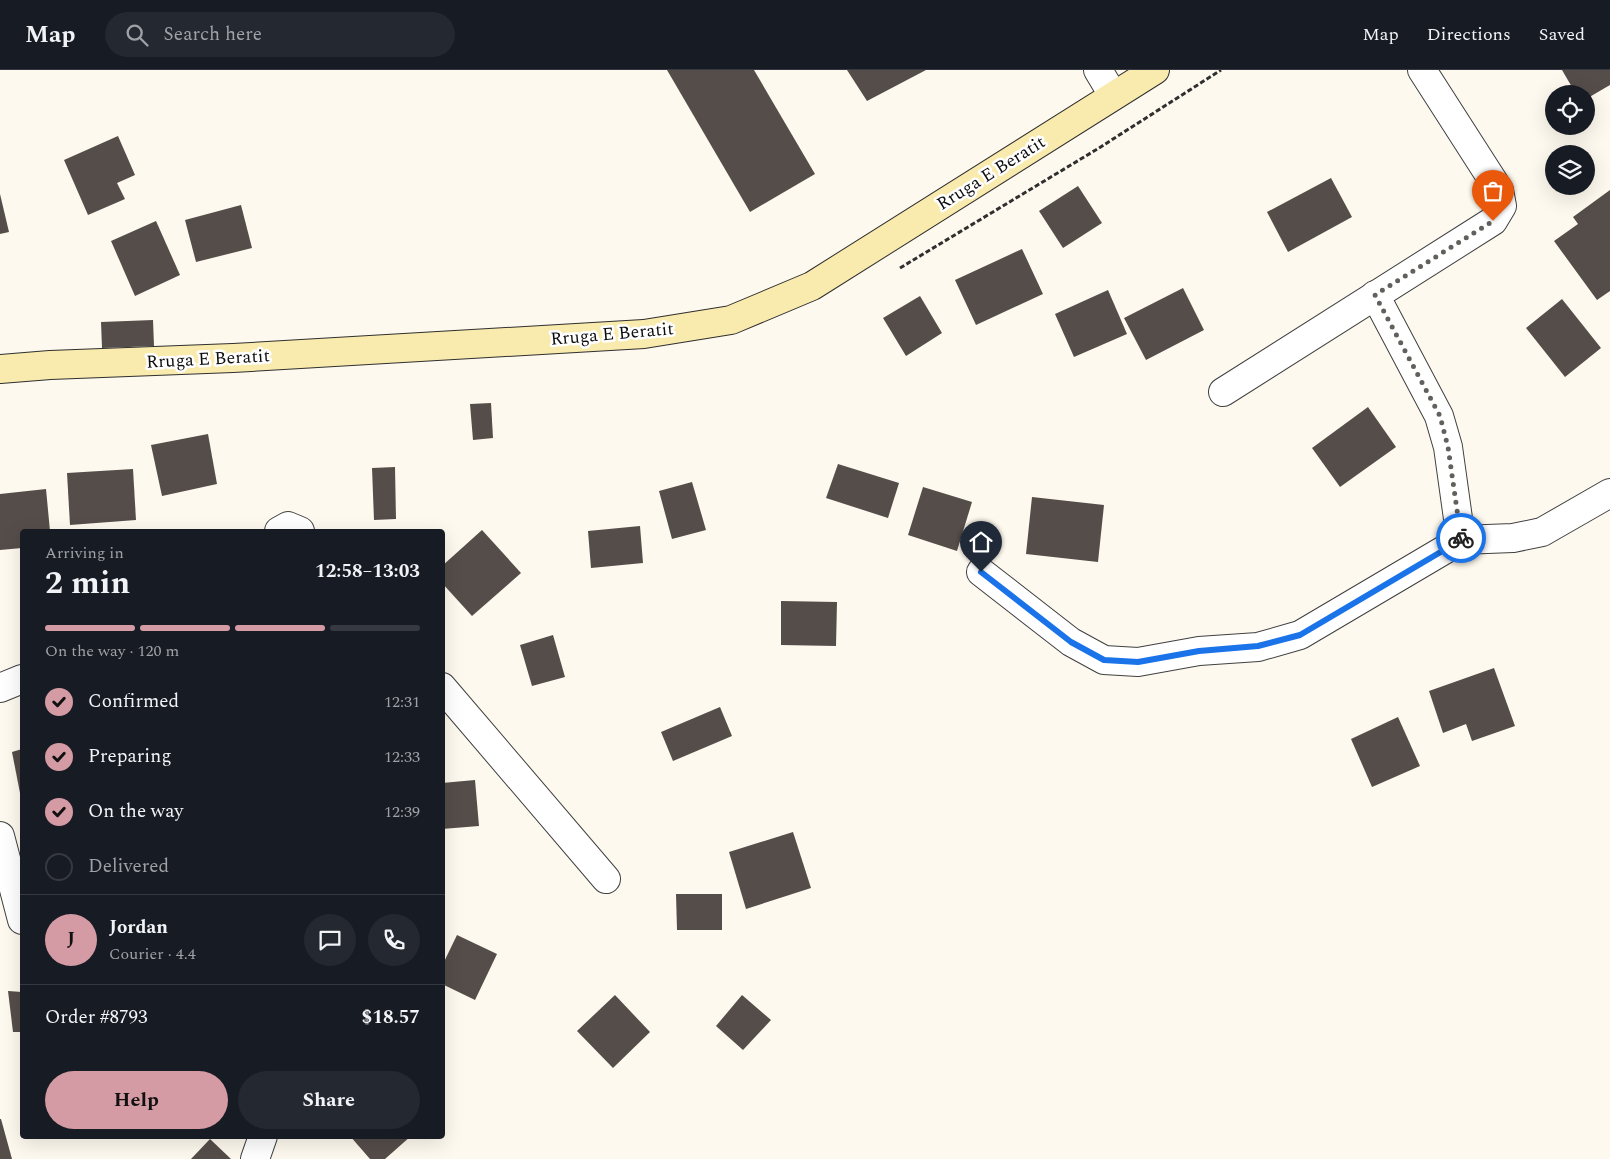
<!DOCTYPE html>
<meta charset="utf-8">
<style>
body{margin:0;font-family:Spectral,serif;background:#242831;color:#f1f3f6;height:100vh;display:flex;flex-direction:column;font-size:19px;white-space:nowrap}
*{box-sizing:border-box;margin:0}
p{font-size:16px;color:#9ea1a6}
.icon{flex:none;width:28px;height:28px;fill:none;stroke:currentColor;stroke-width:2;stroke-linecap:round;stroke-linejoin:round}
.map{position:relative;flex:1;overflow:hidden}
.drawer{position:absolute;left:20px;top:459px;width:425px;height:610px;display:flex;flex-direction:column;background:#171b24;border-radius:5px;box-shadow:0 5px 20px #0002}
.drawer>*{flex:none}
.controls{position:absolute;left:1545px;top:15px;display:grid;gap:10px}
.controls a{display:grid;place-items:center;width:50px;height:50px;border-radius:50%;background:#171b24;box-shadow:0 5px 20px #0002;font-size:25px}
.pin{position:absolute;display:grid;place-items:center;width:42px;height:42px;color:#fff;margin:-51px -21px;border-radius:50% 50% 50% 0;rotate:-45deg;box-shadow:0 0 5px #0007}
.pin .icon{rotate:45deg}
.courier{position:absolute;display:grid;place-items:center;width:50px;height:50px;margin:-25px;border:4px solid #1a73e8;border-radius:50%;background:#fff;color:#222;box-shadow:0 1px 6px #0007}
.summary em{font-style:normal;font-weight:700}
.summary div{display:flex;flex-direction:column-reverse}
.summary{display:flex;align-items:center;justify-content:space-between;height:85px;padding:0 25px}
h1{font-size:32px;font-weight:700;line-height:38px}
.bar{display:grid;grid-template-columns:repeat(4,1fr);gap:8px 5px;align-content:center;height:60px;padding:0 25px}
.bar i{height:6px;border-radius:4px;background:#363941}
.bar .selected{background:#d59ba5}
.bar p{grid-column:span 4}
.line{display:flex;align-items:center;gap:12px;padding:0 25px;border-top:1px solid #363941}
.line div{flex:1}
.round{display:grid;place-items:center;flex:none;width:52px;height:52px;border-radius:26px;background:#242831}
ol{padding:0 25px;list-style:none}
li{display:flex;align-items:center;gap:15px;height:55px}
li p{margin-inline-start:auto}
li .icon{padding:5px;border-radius:50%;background:#d59ba5;color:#111;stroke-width:4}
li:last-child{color:#9ea1a6}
li i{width:28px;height:28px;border:2px solid #363941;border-radius:50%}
.button{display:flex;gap:10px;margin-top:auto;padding:10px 25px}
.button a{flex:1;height:58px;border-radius:30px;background:#d59ba5;color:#111;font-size:20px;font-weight:700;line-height:58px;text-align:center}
.button a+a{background:#242831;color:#f1f3f6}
header{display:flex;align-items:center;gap:30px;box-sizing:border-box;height:70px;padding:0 25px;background:#171b24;border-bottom:1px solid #363941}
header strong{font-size:24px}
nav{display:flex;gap:28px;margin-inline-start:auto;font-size:18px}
.search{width:350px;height:45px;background:#242831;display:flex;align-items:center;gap:12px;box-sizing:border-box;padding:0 18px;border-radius:28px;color:#9ea1a6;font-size:19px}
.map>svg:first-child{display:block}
.building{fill:#554d4a}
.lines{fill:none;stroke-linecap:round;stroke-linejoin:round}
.street-casing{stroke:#404040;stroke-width:30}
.secondary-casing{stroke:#2f2f2f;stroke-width:30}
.path{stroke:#2f2f2f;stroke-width:3;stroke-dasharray:5 2.5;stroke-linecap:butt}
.street{stroke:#fff;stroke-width:28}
.secondary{stroke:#f9eaae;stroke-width:28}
.done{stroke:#61605c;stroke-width:5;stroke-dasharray:0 9}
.route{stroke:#1a73e8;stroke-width:6}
.labels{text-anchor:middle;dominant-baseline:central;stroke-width:5;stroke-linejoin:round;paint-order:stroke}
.street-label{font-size:18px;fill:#0d0d0d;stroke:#fff}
</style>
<header>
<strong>Map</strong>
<div class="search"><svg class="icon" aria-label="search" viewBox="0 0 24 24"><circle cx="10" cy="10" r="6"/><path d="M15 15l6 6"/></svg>Search here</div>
<nav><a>Map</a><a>Directions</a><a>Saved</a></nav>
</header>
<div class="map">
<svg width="1610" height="1089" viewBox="0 0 1610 1089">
<rect width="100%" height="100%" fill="#fef9ee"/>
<!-- building -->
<g class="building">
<path d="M667,0H754L815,104L750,142Z"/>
<path d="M847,0H926L867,31Z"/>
<path d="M1562,0H1610V15L1586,29V24H1576Z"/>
<path d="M118,66L135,105L117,113L125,129L88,145L64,90Z"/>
<path d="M1331,108L1352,147L1288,182L1267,142Z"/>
<path d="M1078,116L1102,153L1063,178L1039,141Z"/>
<path d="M1610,120V221L1597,230L1554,171L1578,154L1573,147Z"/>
<path d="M0,124L9,162L0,164Z"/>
<path d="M241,135L252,178L196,192L185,150Z"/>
<path d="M156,151L180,205L135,226L111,171Z"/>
<path d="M1022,179L1043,224L976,255L955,210Z"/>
<path d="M1183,218L1204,260L1146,290L1124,248Z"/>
<path d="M1108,220L1127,264L1074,287L1055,244Z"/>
<path d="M920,226L942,263L906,286L883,248Z"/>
<path d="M1562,229L1601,278L1565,307L1526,258Z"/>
<path d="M153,250L154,276L102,278L101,252Z"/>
<path d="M491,333L493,368L473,370L470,334Z"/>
<path d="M1368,337L1396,377L1340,417L1312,378Z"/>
<path d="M208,364L217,414L162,426L151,375Z"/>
<path d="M838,394L899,413L888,448L826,428Z"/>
<path d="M395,397L396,449L374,450L372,398Z"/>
<path d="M133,399L136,450L70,455L67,403Z"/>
<path d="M692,412L706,460L672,469L659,421Z"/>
<path d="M923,417L972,432L957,481L908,465Z"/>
<path d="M46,419L50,461H22V478L0,480V424Z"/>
<path d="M1032,427L1104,435L1098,492L1026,484Z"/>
<path d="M640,456L643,493L591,498L588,461Z"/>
<path d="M482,460L521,503L472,546L442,513V496Z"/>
<path d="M781,531L837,532L836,576L781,575Z"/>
<path d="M553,565L565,607L532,616L520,575Z"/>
<path d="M1494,598L1515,656L1472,671L1466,654L1443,663L1429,621Z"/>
<path d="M720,637L732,666L673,691L661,662Z"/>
<path d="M1398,647L1420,696L1372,717L1351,669Z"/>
<path d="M22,679V723H20L12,682Z"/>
<path d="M475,710L479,756L442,759V713Z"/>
<path d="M793,762L811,818L746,839L729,782Z"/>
<path d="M676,824H722V860H677Z"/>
<path d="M457,865L497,884L475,930L442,914V896Z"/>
<path d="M8,921L22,922V962H13Z"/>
<path d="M615,925L650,962L613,998L577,961Z"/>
<path d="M742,925L771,950L743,980L716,956Z"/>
<path d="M0,1049H1L12,1089H0Z"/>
<path d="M350,1066H411L385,1089H370Z"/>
<path d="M210,1069L231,1089H191Z"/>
</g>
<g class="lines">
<!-- street casing -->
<g class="street-casing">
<g id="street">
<path d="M1098,0L1113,25"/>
<path d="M1375,225L1439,346L1448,377L1461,470"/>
<path d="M1223,322L1493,151L1502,136L1499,120L1422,0"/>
<path d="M279,461L288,456L300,461"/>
<path d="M981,502L1071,572L1104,590L1138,592L1199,581L1258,577L1300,565L1461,470L1513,468L1542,462L1610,423"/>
<path d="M442,617L606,809"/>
<path d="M0,618L22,609"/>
<path d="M0,766L22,850"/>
<path d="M255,1089L263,1066"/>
</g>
</g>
<!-- secondary casing -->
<g class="secondary-casing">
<path id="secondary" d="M0,299L50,295L233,288L644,264L731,250L812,216L1155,0"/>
</g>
<!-- path -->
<path class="path" d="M900,198L1099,78L1221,0"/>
<!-- street -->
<use href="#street" class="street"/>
<!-- secondary -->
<use href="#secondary" class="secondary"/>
</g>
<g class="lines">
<!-- done -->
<path class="done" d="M1461,468L1448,377L1440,346L1375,225L1493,151"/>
<!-- route -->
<path class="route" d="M981,502L1071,572L1104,590L1138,592L1199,581L1258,576L1300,565L1461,470V468"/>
</g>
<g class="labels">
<!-- street labels -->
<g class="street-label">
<text transform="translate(991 103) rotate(-32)">Rruga E Beratit</text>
<text transform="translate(612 264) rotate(-5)">Rruga E Beratit</text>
<text transform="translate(208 289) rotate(-3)">Rruga E Beratit</text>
</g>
</g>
</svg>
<div class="controls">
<a><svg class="icon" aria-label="locate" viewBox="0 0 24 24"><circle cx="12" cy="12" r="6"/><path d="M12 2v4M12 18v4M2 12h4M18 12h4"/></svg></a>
<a><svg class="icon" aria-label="layers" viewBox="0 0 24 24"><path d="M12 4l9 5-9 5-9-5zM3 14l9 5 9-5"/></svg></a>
</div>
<div class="pin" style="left:1493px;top:151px;background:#ea580c"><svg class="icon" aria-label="bag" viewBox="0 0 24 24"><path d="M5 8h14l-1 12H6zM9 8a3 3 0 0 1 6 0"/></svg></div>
<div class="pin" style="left:981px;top:502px;background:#1f2937"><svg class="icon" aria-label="home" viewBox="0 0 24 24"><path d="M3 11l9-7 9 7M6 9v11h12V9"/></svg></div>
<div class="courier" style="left:1461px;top:468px"><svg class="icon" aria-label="bike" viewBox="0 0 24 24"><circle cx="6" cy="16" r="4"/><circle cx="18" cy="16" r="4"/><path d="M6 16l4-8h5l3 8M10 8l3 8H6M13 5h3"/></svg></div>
<section class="drawer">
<div class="summary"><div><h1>2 min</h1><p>Arriving in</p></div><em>12:58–13:03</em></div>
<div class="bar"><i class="selected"></i><i class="selected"></i><i class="selected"></i><i></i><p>On the way · 120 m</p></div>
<ol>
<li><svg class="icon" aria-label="check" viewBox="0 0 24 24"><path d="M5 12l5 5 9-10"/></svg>Confirmed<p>12:31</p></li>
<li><svg class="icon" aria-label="check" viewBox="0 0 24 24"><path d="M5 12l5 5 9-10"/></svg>Preparing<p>12:33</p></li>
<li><svg class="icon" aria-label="check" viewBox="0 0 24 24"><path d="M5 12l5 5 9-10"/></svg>On the way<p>12:39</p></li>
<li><i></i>Delivered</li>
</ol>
<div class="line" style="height:90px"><b class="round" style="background:#d59ba5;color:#111">J</b><div><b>Jordan</b><p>Courier · 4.4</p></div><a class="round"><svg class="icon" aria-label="chat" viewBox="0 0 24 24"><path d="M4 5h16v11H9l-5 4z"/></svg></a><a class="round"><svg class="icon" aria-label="phone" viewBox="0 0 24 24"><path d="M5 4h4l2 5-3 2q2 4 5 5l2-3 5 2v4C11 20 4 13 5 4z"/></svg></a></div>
<div class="line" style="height:65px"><div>Order #8793</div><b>$18.57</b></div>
<div class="button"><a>Help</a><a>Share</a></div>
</section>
</div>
